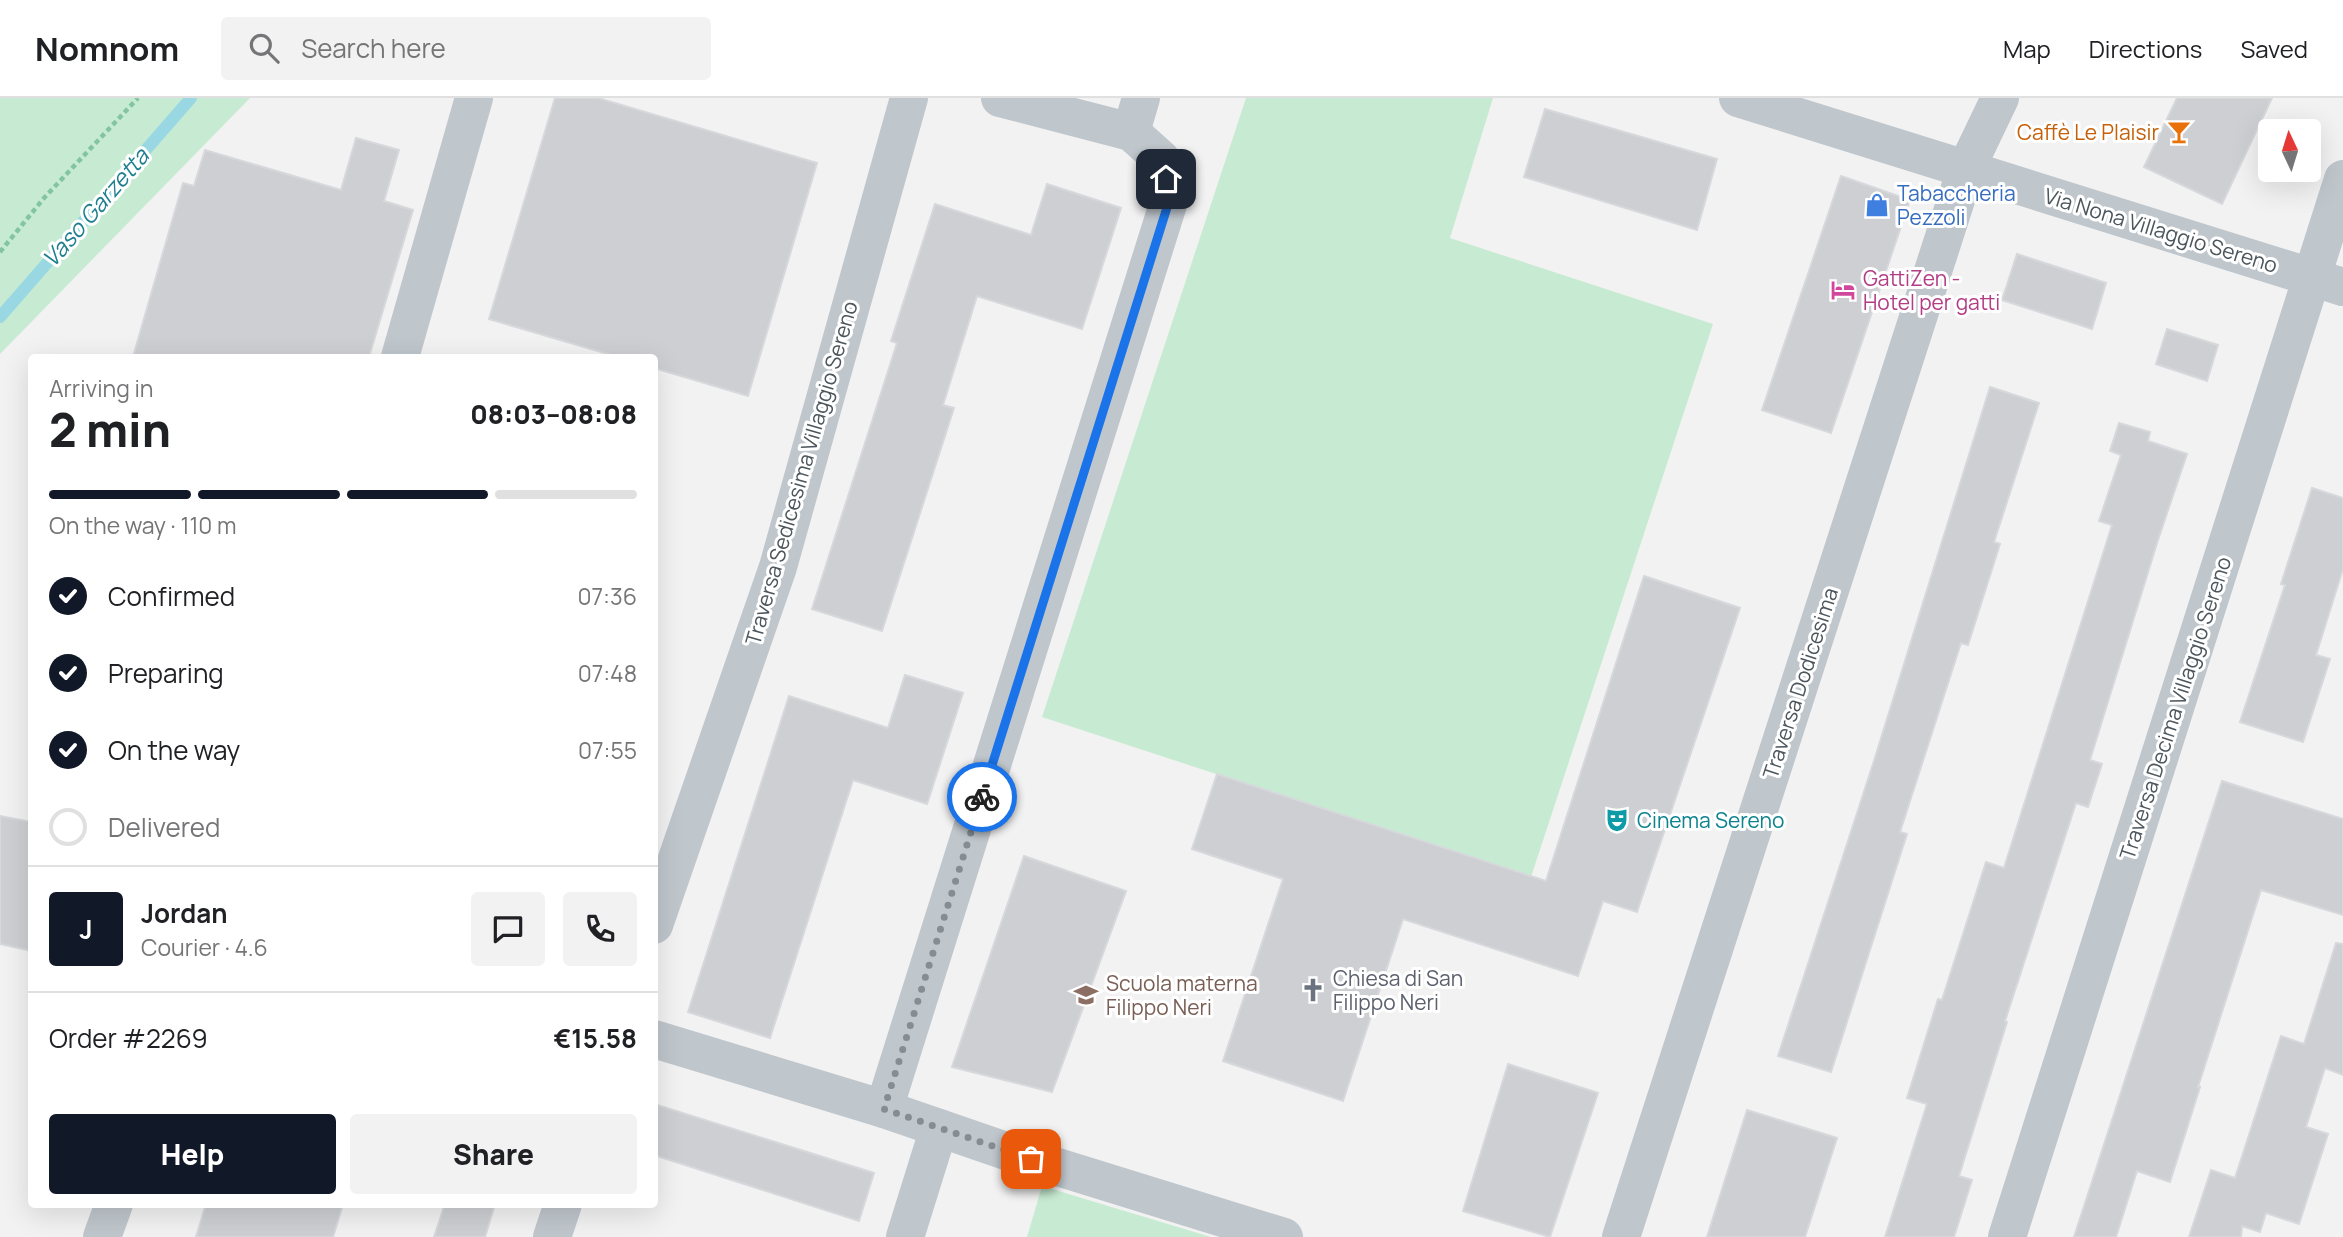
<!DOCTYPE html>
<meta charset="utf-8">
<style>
body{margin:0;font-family:Manrope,sans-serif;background:#f2f2f2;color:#202124;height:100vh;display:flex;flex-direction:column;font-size:26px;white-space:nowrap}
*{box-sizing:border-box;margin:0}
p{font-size:23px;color:#757577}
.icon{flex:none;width:38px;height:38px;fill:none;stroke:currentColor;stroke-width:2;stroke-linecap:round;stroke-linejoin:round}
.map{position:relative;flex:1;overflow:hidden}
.drawer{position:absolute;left:28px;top:256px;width:630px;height:854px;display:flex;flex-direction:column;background:#fff;border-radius:7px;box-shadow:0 7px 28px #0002}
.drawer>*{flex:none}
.needle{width:46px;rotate:356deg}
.controls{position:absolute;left:2258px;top:21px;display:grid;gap:14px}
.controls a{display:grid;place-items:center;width:63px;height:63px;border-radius:7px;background:#fff;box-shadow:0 7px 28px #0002;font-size:35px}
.pin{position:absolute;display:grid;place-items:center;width:60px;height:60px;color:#fff;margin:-30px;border-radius:14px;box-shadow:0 4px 10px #0006}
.courier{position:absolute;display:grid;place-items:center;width:70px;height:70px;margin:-35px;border:5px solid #1a73e8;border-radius:50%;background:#fff;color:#222;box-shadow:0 2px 9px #0007}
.head em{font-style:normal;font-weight:800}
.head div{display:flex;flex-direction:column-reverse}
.head{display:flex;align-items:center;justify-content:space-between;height:119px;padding:0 21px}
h1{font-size:46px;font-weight:800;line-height:52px}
.bar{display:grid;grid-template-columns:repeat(4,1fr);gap:10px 7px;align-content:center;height:84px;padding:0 21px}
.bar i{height:9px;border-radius:5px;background:#e0e0e0}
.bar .selected{background:#111827}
.bar p{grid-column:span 4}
.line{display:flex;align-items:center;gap:18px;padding:0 21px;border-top:2px solid #e0e0e0}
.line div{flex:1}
.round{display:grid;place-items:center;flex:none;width:74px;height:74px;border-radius:7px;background:#f2f2f2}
ol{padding:0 21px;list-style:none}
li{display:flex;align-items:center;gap:21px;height:77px}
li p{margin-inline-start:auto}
li .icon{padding:7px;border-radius:50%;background:#111827;color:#fff;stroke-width:4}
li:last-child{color:#757577}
li i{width:38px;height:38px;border:4px solid #e0e0e0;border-radius:50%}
.primary-button{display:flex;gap:14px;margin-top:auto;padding:14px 21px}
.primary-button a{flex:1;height:80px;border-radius:7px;background:#111827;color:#fff;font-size:28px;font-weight:800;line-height:80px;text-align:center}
.primary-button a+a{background:#f2f2f2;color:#202124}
header{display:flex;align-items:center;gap:42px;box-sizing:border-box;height:98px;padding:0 35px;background:#fff;border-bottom:2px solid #e0e0e0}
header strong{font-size:33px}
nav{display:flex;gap:38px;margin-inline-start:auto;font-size:24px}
.search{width:490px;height:63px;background:#f2f2f2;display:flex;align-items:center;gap:18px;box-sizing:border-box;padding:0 24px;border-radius:7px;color:#757577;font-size:26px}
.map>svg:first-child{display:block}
.green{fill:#c7ebd2}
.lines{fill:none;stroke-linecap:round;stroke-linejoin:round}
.stream{stroke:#99d8e2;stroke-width:12}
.building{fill:#cdcfd3;stroke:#d6d8dc;stroke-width:2}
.path{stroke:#83c5a0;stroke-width:4.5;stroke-dasharray:5 3.5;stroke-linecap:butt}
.minor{stroke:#bfc6cc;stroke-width:38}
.done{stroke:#868d91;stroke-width:7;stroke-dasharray:0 12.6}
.route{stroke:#1a73e8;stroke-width:9}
.labels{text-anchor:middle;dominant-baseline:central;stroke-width:6;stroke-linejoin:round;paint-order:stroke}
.food-label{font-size:21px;fill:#c56008;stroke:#fff;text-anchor:end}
.shop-label{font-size:21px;fill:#366cbe;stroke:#fff;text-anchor:start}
.street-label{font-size:21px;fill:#4c565d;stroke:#fff}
.hotel-label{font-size:21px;fill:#b23c85;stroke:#fff;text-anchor:start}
.culture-label{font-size:21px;fill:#0d838f;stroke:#fff;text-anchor:start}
.worship-label{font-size:21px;fill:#5b616d;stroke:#fff;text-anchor:start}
.education-label{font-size:21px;fill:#785e54;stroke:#fff;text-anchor:start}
.water-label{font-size:23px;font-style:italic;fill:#1e7e8f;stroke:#fff}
</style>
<header>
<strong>Nomnom</strong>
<div class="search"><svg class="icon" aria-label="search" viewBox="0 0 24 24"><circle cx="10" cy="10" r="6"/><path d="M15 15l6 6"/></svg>Search here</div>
<nav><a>Map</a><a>Directions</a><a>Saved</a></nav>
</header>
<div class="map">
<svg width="2343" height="1139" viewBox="0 0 2343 1139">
<rect width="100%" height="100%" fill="#f3f2f2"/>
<!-- green -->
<g class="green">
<path d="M0,0H250L0,256Z"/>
<path d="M1246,0H1493L1450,140L1713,226L1531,779L1042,619Z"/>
<path d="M1042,1088L1211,1139H1027Z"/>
</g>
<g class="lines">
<!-- stream -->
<path class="stream" d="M0,219L191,0"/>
</g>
<!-- building -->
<g class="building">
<path d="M555,0H598L817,65L748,298L654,270V259H618L489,221Z"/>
<path d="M2177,0H2272L2222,106L2144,69Z"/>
<path d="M1545,11L1717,61L1697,132L1524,79Z"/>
<path d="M356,40L399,52L384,103L413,112L369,259H133L183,85L194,88L205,52L341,92Z"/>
<path d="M1841,78L1910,102L1831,335L1762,312Z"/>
<path d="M1047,86L1121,110L1082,231L977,198L943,307L954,310L882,533L812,511L897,245L891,243L935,106L1031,137Z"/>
<path d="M2017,156L2106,185L2092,231L2002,202Z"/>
<path d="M2167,231L2218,247L2207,283L2156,266Z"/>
<path d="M1990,289L2039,305L1994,444L2000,446L1968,547L1961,545L1900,734L1907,736L1831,974L1778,958L1873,666Z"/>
<path d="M2119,325L2150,334L2148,343L2187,356L2158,442L2090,662L2102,666L2088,709L2076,705L2005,923L2007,924L1959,1078L1972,1082L1954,1139H1885L1927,1006L1907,1000L1938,901L1942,902L1986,764L2004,770L2112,427L2099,423L2121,357L2110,353Z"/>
<path d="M2312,390L2343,400V471L2316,557L2330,561L2303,644L2240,624L2285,487L2281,486Z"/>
<path d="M1644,478L1740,510L1637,814L1603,803L1578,878L1403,821L1343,1003L1223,963L1283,781L1192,751L1217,676L1546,783Z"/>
<path d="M905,577L963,595L927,706L853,682L770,940L688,914L789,598L888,630Z"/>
<path d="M2222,683L2343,721V817L2261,792L2198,989H2200L2170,1084L2137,1073L2116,1139H2074Z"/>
<path d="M0,718L32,724V853L0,846Z"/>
<path d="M1024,758L1126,793L1052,994L952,969Z"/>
<path d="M2336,845L2343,846V977L2325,970L2306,1029L2328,1036L2299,1126L2266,1115L2260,1134L2242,1128L2241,1139H2189L2211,1072L2235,1080L2281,938L2304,946Z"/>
<path d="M1508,966L1598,995L1550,1139L1463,1113Z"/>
<path d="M654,1006L874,1075L859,1123L654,1057Z"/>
<path d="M1747,1012L1837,1040L1805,1139H1707Z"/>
<path d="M206,1106H343L333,1139H196Z"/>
<path d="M445,1106H495L485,1139H434Z"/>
</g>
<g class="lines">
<!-- path -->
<path class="path" d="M0,154L44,100L138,0"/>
<!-- minor -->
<g class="minor">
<path d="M1738,0L2343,189"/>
<path d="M1131,34L1141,0"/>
<path d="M400,259L474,0"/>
<path d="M654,827L778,469L909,0"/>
<path d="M654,941L884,1011L1006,1053L1284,1139"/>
<path d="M884,1011L1170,100L1161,61L1131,34L1000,0"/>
<path d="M102,1139L114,1106"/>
<path d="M552,1139L563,1106"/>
<path d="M905,1139L939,1030"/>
<path d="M1621,1139L1966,71L2000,0"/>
<path d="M2007,1139L2343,81"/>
</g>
</g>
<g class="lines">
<!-- done -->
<path class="done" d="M982,699L884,1011L1031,1061"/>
<!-- route -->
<path class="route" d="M982,699L1170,100L1166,81"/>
</g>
<!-- icons -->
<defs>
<g id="bar-bare" transform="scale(1.89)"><path d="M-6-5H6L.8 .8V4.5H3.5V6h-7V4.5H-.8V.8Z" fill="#e8710a" stroke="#fff" stroke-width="2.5" paint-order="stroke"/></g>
<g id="shop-bare" transform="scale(1.89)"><path d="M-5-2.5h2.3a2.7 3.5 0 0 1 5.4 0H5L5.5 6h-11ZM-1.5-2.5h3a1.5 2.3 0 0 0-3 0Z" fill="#3f7fe0" stroke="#fff" stroke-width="2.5" paint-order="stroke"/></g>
<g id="hotel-bare" transform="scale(1.89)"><path d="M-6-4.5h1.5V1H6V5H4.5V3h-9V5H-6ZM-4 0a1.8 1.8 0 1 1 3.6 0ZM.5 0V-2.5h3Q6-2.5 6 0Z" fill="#d1479c" stroke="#fff" stroke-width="2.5" paint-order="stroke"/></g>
<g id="theatre-bare" transform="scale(1.89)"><path d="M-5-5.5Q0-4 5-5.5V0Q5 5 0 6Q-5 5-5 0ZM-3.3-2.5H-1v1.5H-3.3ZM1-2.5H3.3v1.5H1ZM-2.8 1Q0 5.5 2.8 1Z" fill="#0f9aa8" stroke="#fff" stroke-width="2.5" paint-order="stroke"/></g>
<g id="church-bare" transform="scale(1.89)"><path d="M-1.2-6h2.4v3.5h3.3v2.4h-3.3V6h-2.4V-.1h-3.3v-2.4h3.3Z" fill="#6b7280" stroke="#fff" stroke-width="2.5" paint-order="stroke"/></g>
<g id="school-bare" transform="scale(1.89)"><path d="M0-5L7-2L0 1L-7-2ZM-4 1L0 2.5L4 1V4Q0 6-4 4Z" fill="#8d6e63" stroke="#fff" stroke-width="2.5" paint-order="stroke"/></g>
</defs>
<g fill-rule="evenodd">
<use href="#bar-bare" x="2179" y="34"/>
<use href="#shop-bare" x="1877" y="107"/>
<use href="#hotel-bare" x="1843" y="192"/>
<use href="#theatre-bare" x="1617" y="722"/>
<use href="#church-bare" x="1313" y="892"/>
<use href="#school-bare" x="1086" y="897"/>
</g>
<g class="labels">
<!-- food labels -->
<g class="food-label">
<text x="2159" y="34">Caffè Le Plaisir</text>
</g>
<!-- shop labels -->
<g class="shop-label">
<text x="1897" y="95">Tabaccheria<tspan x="1897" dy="24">Pezzoli</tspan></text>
</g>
<!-- street labels -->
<g class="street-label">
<text transform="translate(2161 132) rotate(17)">Via Nona Villaggio Sereno</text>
<text transform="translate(801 375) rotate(-74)">Traversa Sedicesima Villaggio Sereno</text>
<text transform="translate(1800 585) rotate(-72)">Traversa Dodicesima</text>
<text transform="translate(2175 610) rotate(-72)">Traversa Decima Villaggio Sereno</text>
</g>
<!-- hotel labels -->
<g class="hotel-label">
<text x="1863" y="180">GattiZen -<tspan x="1863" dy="24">Hotel per gatti</tspan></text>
</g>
<!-- culture labels -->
<g class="culture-label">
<text x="1637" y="722">Cinema Sereno</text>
</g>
<!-- worship labels -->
<g class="worship-label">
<text x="1333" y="880">Chiesa di San<tspan x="1333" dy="24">Filippo Neri</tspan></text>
</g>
<!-- education labels -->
<g class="education-label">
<text x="1106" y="885">Scuola materna<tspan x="1106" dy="24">Filippo Neri</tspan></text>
</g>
<!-- water labels -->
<g class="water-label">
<text transform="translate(95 109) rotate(-49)">Vaso Garzetta</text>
</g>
</g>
</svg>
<div class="controls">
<a><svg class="needle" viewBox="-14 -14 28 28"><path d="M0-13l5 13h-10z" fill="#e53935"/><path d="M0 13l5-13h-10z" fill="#757577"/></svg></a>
</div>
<div class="pin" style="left:1031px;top:1061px;background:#ea580c"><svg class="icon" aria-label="bag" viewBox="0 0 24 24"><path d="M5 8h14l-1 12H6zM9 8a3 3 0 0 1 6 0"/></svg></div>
<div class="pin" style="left:1166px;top:81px;background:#1f2937"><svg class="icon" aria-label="home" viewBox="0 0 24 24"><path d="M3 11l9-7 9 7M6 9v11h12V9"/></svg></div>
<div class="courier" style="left:982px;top:699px"><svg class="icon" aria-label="bike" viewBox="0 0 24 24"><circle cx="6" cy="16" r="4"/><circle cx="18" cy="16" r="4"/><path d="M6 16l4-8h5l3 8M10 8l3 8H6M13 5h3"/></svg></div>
<section class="drawer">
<div class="head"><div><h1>2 min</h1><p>Arriving in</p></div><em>08:03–08:08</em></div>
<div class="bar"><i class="selected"></i><i class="selected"></i><i class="selected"></i><i></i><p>On the way · 110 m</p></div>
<ol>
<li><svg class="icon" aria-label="check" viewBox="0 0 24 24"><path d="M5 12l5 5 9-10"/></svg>Confirmed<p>07:36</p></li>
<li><svg class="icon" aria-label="check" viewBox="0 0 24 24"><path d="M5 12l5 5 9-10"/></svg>Preparing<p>07:48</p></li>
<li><svg class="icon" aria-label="check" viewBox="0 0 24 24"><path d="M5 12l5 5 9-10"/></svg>On the way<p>07:55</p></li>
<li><i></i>Delivered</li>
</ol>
<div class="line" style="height:126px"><b class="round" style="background:#111827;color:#fff">J</b><div><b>Jordan</b><p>Courier · 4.6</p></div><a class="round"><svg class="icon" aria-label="chat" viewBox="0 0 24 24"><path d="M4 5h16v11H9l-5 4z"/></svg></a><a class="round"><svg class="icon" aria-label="phone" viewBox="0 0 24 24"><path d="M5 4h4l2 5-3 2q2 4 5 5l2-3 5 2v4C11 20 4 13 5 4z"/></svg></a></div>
<div class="line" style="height:91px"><div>Order #2269</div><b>€15.58</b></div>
<div class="primary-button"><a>Help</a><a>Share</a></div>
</section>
</div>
